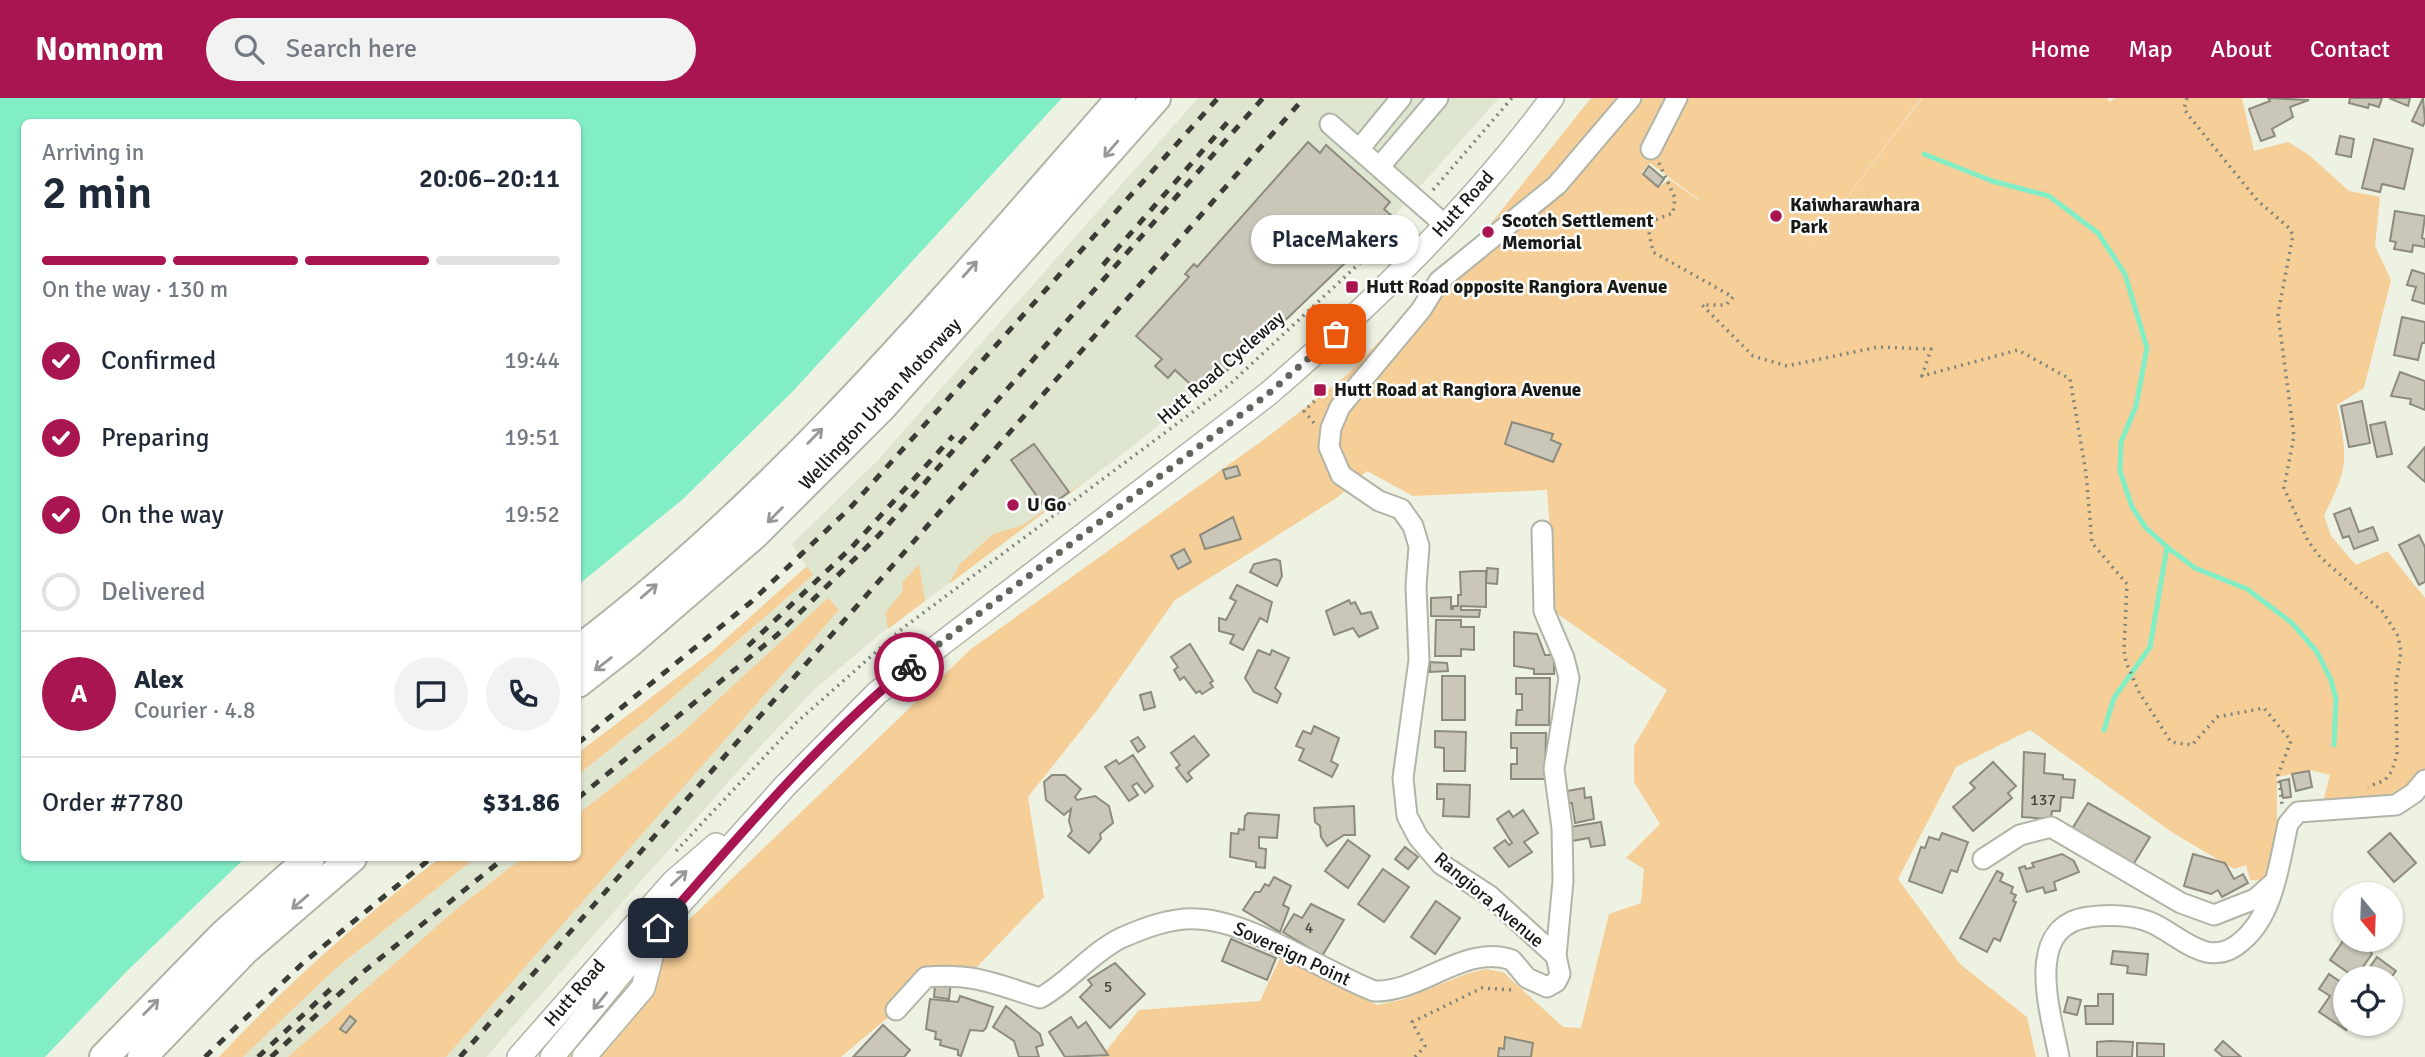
<!DOCTYPE html>
<meta charset="utf-8">
<style>
body{margin:0;font-family:Signika,sans-serif;background:#f2f2f3;color:#1f2937;height:100vh;display:flex;flex-direction:column;font-size:26px;white-space:nowrap}
*{box-sizing:border-box;margin:0}
p{font-size:23px;color:#747a83}
.icon{flex:none;width:38px;height:38px;fill:none;stroke:currentColor;stroke-width:2;stroke-linecap:round;stroke-linejoin:round}
.map{position:relative;flex:1;overflow:hidden}
.details{position:absolute;left:21px;top:21px;width:560px;height:742px;display:flex;flex-direction:column;background:#fff;border-radius:10px;box-shadow:0 2px 5px #0004}
.details>*{flex:none}
.needle{width:46px;rotate:161deg}
.fabs{position:absolute;left:2333px;top:784px;display:grid;gap:14px}
.fabs a{display:grid;place-items:center;width:70px;height:70px;border-radius:50%;background:#fff;box-shadow:0 2px 5px #0004;font-size:35px}
.pin{position:absolute;display:grid;place-items:center;width:60px;height:60px;color:#fff;margin:-30px;border-radius:14px;box-shadow:0 4px 10px #0006}
.courier{position:absolute;display:grid;place-items:center;width:70px;height:70px;margin:-35px;border:5px solid #a81550;border-radius:50%;background:#fff;color:#222;box-shadow:0 2px 9px #0007}
.bubble{position:absolute;height:49px;border-radius:24px;background:#fff;box-shadow:0 2px 5px #0004;font-size:23px;font-weight:600;line-height:49px;text-align:center}
.head em{font-style:normal;font-weight:600}
.head div{display:flex;flex-direction:column-reverse}
.head{display:flex;align-items:center;justify-content:space-between;height:119px;padding:0 21px}
h1{font-size:46px;font-weight:600;line-height:52px}
.bar{display:grid;grid-template-columns:repeat(4,1fr);gap:10px 7px;align-content:center;height:84px;padding:0 21px}
.bar i{height:9px;border-radius:5px;background:#e0e1e3}
.bar .current{background:#a81550}
.bar p{grid-column:span 4}
.line{display:flex;align-items:center;gap:18px;padding:0 21px;border-top:2px solid #e0e1e3}
.line div{flex:1}
.round{display:grid;place-items:center;flex:none;width:74px;height:74px;border-radius:37px;background:#f2f2f3}
ol{padding:0 21px;list-style:none}
li{display:flex;align-items:center;gap:21px;height:77px}
li p{margin-inline-start:auto}
li .icon{padding:7px;border-radius:50%;background:#a81550;color:#fff;stroke-width:4}
li:last-child{color:#747a83}
li i{width:38px;height:38px;border:4px solid #e0e1e3;border-radius:50%}
header{display:flex;align-items:center;gap:42px;box-sizing:border-box;height:98px;padding:0 35px;background:#a81550;color:#fff}
header strong{font-size:33px}
nav{display:flex;gap:38px;margin-inline-start:auto;font-size:24px}
.search{width:490px;height:63px;background:#f2f2f3;display:flex;align-items:center;gap:18px;box-sizing:border-box;padding:0 24px;border-radius:38px;color:#747a83;font-size:26px}
.map>svg:first-child{display:block}
.built{fill:#dfe6d0}
.green{fill:#f6ce97;fill-rule:evenodd}
.water{fill:#81eec6}
.lines{fill:none;stroke-linecap:round;stroke-linejoin:round}
.stream{stroke:#81eec6;stroke-width:5}
.building{fill:#cac7b9;stroke:#8d8b7d;stroke-width:2}
.minor-casing{stroke:#b0b5a7;stroke-width:23}
.major-casing{stroke:#b0b5a7;stroke-width:26}
.highway-casing{stroke:#b0b5a7;stroke-width:32}
.path{stroke:#81857b;stroke-width:3.5;stroke-dasharray:2 5;stroke-linecap:butt}
.minor{stroke:#fff;stroke-width:19}
.major{stroke:#fff;stroke-width:23}
.highway{stroke:#fff;stroke-width:28}
.rail{stroke:#3a3c36;stroke-width:5;stroke-dasharray:9 9;stroke-linecap:butt}
.oneway{stroke:#979896}
.done{stroke:#63665d;stroke-width:7;stroke-dasharray:0 12.6}
.route{stroke:#a81550;stroke-width:9}
.poi-dot{fill:#a81550;stroke:#fff;stroke-width:2.5}
.labels{text-anchor:middle;dominant-baseline:central;stroke-width:5;stroke-linejoin:round;paint-order:stroke}
.number-label{font-size:16px;fill:#44453e}
.street-label{font-size:19px;fill:#181a15;stroke:#fff}
.poi-label{font-size:19px;font-weight:bold;fill:#181a15;stroke:#fff;text-anchor:start}
</style>
<header>
<strong>Nomnom</strong>
<div class="search"><svg class="icon" aria-label="search" viewBox="0 0 24 24"><circle cx="10" cy="10" r="6"/><path d="M15 15l6 6"/></svg>Search here</div>
<nav><a>Home</a><a>Map</a><a>About</a><a>Contact</a></nav>
</header>
<div class="map">
<svg width="2425" height="959" viewBox="0 0 2425 959">
<rect width="100%" height="100%" fill="#edf2e3"/>
<!-- built -->
<g class="built">
<path d="M1198,0H1499L1393,119L1273,234L1128,352L879,537L815,591L754,655L486,959H446L838,512L578,716V677L656,614L812,478L792,446L877,363Z"/>
<path d="M475,760H522L454,813L288,959H243L334,872Z"/>
</g>
<!-- green -->
<g class="green">
<path d="M1591,0H1921L1793,172L1922,0H2107L2110,4L2115,0H2242L2254,53L2288,44L2309,57L2349,93L2380,99L2375,148L2391,182L2364,290L2337,307C2347,360 2350,368 2324,417L2331,438L2356,467L2387,453L2425,500V673L2396,700L2323,704L2330,677L2310,672L2277,679V746L2266,783L2250,782L2246,767L2234,771L2173,735L2030,632L1956,669L1898,781L1960,866L2027,919L2036,959H1101L1139,912L1260,903L1280,860L1377,907L1401,902L1466,876L1485,871L1503,874L1563,929L1581,930L1609,816L1641,805L1644,771L1626,760L1660,726L1634,684V648L1667,592L1556,515L1547,392L1413,398L1367,373L1338,399L1175,502L1098,611L1028,699L1044,799L972,874L927,878L898,911L841,959H559L615,893L971,551L1266,340L1347,277L1489,128ZM1650,65L1698,101V102L1669,81L1658,90L1641,75Z"/>
<path d="M1098,374L949,486L960,466L993,436L1023,427Z"/>
<path d="M919,466L925,503L888,531L885,515L903,493L902,485Z"/>
<path d="M807,468L813,477L656,614L578,677V655L712,553Z"/>
<path d="M828,500L839,512L446,959H288L454,813L522,760H578V716L684,633Z"/>
<path d="M440,760H475L334,872L243,959H219C286,887 362,819 440,760Z"/>
</g>
<!-- water -->
<path class="water" d="M0,0H1062L793,293L683,401L578,487V24H24V760H245L128,872L45,959H0Z"/>
<g class="lines">
<!-- stream -->
<g class="stream">
<path d="M1924,56L1992,83L2049,98L2098,135L2125,176L2147,250L2136,308L2121,344L2120,373L2132,409L2146,430L2167,449L2195,470L2247,491L2292,525L2317,554L2331,582L2336,601L2334,647"/>
<path d="M2104,632L2114,600L2150,549L2167,449"/>
</g>
</g>
<!-- building -->
<g class="building">
<path d="M2268,0L2309,2L2290,9L2293,19L2272,31L2275,38L2261,43L2249,11L2270,3Z"/>
<path d="M2350,0H2382L2379,9L2369,6L2368,10L2349,5Z"/>
<path d="M2389,0H2410L2408,8Z"/>
<path d="M2423,0L2425,23L2423,28L2412,23Z"/>
<path d="M2340,38L2354,41L2351,59L2336,56Z"/>
<path d="M2374,41L2413,51L2404,91L2382,86L2380,94L2362,90Z"/>
<path d="M1308,44L1320,55L1326,47L1390,104L1384,111L1393,119L1273,234L1200,295L1175,272L1168,280L1155,268L1162,261L1136,238L1189,179L1185,176L1194,166L1197,169Z"/>
<path d="M1649,68L1664,81L1658,89L1643,76Z"/>
<path d="M2395,113L2425,118L2422,140L2425,141V149L2413,147L2412,154L2394,151L2396,144L2390,143Z"/>
<path d="M2412,172L2425,176V206L2412,202L2416,189L2407,187Z"/>
<path d="M2402,219L2425,224V245H2422L2418,262L2394,257Z"/>
<path d="M2400,274L2425,283V312L2410,306L2411,301L2391,298Z"/>
<path d="M2362,303L2370,345L2349,349L2341,308Z"/>
<path d="M1512,324L1553,336L1551,342L1561,346L1553,364L1505,346Z"/>
<path d="M2385,324L2392,356L2377,359L2370,327Z"/>
<path d="M1034,346L1069,394L1046,411L1011,362Z"/>
<path d="M2425,349V384L2408,369Z"/>
<path d="M1237,368L1240,377L1226,381L1223,372Z"/>
<path d="M2350,410L2359,434L2373,429L2378,442L2354,451L2349,438L2343,440L2334,416Z"/>
<path d="M1233,419L1241,441L1205,451L1200,437Z"/>
<path d="M2419,437L2425,449V484L2419,487L2399,447Z"/>
<path d="M1184,451L1191,464L1178,471L1171,458Z"/>
<path d="M1275,461L1280,463L1282,478L1277,488L1250,474L1254,466Z"/>
<path d="M1487,470L1498,471L1497,486L1486,485Z"/>
<path d="M1474,473H1486V509L1461,508V512H1480L1479,519L1431,518V500L1451,499V511H1453V508H1458V497H1461L1460,474Z"/>
<path d="M1237,487L1272,504L1267,524L1260,520L1243,552L1230,545L1234,537L1219,533V520L1226,522L1236,503L1230,500Z"/>
<path d="M1349,502L1351,506L1355,504L1361,516L1371,514L1378,530L1359,539L1353,530L1334,537L1326,513Z"/>
<path d="M1436,522H1461V529H1474V552L1461,551V558H1435Z"/>
<path d="M1514,534L1537,536L1545,557H1554V576H1534V571L1514,568Z"/>
<path d="M1190,546L1213,583L1210,585L1213,589L1202,596L1200,593L1196,595L1184,579L1180,582L1174,572L1178,569L1171,559Z"/>
<path d="M1258,552L1270,557L1272,552L1289,560L1275,590L1281,596L1277,605L1254,594L1245,580Z"/>
<path d="M1430,564L1447,565L1448,573L1430,574Z"/>
<rect x="1442" y="578" width="23" height="44"/>
<path d="M1516,580H1550L1549,627H1516L1517,612H1522V596H1516Z"/>
<path d="M1151,594L1155,609L1144,612L1140,597Z"/>
<path d="M1314,628L1339,640L1331,663L1338,667L1332,679L1299,662L1304,651L1296,648L1303,633L1311,636Z"/>
<path d="M1435,633L1466,634L1465,673H1444V650L1435,649Z"/>
<path d="M1511,635H1546L1545,681H1511V666H1517V650H1511Z"/>
<path d="M1194,638L1209,657L1188,675L1192,680L1187,684L1176,670L1180,667L1171,655Z"/>
<path d="M1138,639L1145,649L1138,654L1131,643Z"/>
<path d="M2024,654L2045,656L2044,675L2063,677V681L2075,682L2073,700L2061,699L2060,713H2052L2051,721L2022,719Z"/>
<path d="M1133,657L1153,688L1145,695L1137,685L1132,688L1138,697L1129,703L1105,669L1116,662L1119,666Z"/>
<path d="M1993,664L2016,688L2008,695L2012,700L1973,733L1953,709L1975,690L1970,685Z"/>
<path d="M2309,673L2312,689L2296,693L2292,676Z"/>
<path d="M1052,677H1065L1081,691L1075,699L1077,702L1095,698L1109,708L1113,725L1100,736L1101,741L1089,755L1068,738L1072,733L1069,723L1071,711L1064,717L1046,702L1044,684Z"/>
<path d="M2289,681L2291,699L2283,700L2280,683Z"/>
<path d="M1437,686L1470,687L1469,719L1443,718L1444,701H1437Z"/>
<path d="M1584,690L1585,700L1591,699L1594,721L1575,725L1572,705L1564,706L1562,694Z"/>
<path d="M2088,705L2150,739L2133,767L2072,731Z"/>
<path d="M1354,708L1355,737H1344L1327,748L1321,739L1320,728L1315,724L1314,710Z"/>
<path d="M1523,712L1538,735L1524,744L1532,754L1509,769L1494,750L1505,742L1509,747L1512,745L1497,721L1509,713L1513,719Z"/>
<path d="M1248,715L1279,717L1277,740L1259,739V750L1266,751L1265,770L1256,769V764L1230,759L1231,735L1238,736L1239,731L1244,732L1245,718Z"/>
<path d="M1601,724L1605,747L1591,749L1589,740L1572,743L1570,729Z"/>
<path d="M1942,735L1968,744L1957,774L1951,772L1942,795L1909,783L1921,749L1925,750L1929,739L1939,742Z"/>
<path d="M2390,735L2416,765L2394,784L2368,754Z"/>
<path d="M1348,742L1370,758L1348,790L1325,773Z"/>
<path d="M1405,749L1418,759L1408,771L1395,761Z"/>
<path d="M2062,756L2074,763L2079,774L2054,784L2056,792L2045,795L2043,789L2027,794L2019,770L2025,768L2026,771L2034,769L2032,765Z"/>
<path d="M2193,756L2225,765L2234,781L2243,776L2248,785L2222,799L2218,792L2211,796L2184,788Z"/>
<path d="M1383,771L1409,789L1384,824L1358,806Z"/>
<path d="M1997,773L2003,776L2000,783L2013,789L2011,795L2016,797L2013,803L2016,804L2000,843L1994,840L1987,854L1960,840Z"/>
<path d="M1274,779L1291,788L1283,807L1289,810L1280,834L1243,812L1255,794H1260L1265,786L1269,788Z"/>
<path d="M1436,803L1460,820L1435,856L1411,839Z"/>
<path d="M1311,806L1344,822L1322,858L1283,834L1294,816L1302,820Z"/>
<path d="M2345,840L2356,842L2370,852L2372,856L2358,876L2353,878L2330,862Z"/>
<path d="M1231,841L1276,860L1267,882L1222,863Z"/>
<path d="M2113,853L2148,856L2146,877L2127,875L2128,868L2111,866Z"/>
<path d="M2377,859L2396,873L2390,881L2362,880Z"/>
<path d="M1115,865L1145,896L1110,930L1080,899L1092,887L1088,882Z"/>
<path d="M2329,876L2345,887V926H2350L2346,932L2319,914L2330,898L2319,891Z"/>
<path d="M951,884L949,901L934,899L935,887Z"/>
<path d="M2098,896H2113V926H2086L2085,908H2098Z"/>
<path d="M960,898L993,909L986,930L983,933L970,932L961,958L958,957V952L940,947L941,942L935,941L936,934L926,931L930,901L958,904Z"/>
<path d="M2068,899L2081,902L2077,917L2064,914Z"/>
<path d="M1006,908L1040,936L1043,947L1036,949L1039,959H1019L1014,943L993,929Z"/>
<path d="M350,918L356,923L346,935L340,931Z"/>
<path d="M1071,919L1078,930L1086,924L1108,957L1065,959L1049,934Z"/>
<path d="M883,927L910,952L904,959H853Z"/>
<path d="M1505,939L1533,945L1531,959H1498L1499,950L1504,951Z"/>
<path d="M2109,943L2133,944L2132,959H2097V944Z"/>
<path d="M2223,943L2241,959H2223L2215,952Z"/>
<path d="M2137,945L2164,946V959H2137Z"/>
</g>
<g class="lines">
<!-- minor casing -->
<g class="minor-casing">
<g id="minor">
<path d="M1330,26L1445,127"/>
<path d="M1360,50L1401,0"/>
<path d="M1651,51L1677,0"/>
<path d="M1381,67L1438,0"/>
<path d="M1542,433L1544,513L1564,560L1569,580L1554,671L1562,730L1563,783L1556,858L1490,798L1441,766L1418,739L1407,718L1403,680L1419,562L1416,488L1419,448L1413,428L1401,411L1379,403L1341,377L1329,349L1331,330L1340,309L1421,212L1439,183L1557,87L1631,0"/>
<path d="M1983,761L2020,737L2051,729L2181,805L2214,817L2255,801L2272,786"/>
<path d="M896,912L926,879C975,875 995,886 1040,900C1069,884 1091,855 1121,840C1144,830 1172,819 1198,821C1250,823 1323,873 1374,893C1421,895 1465,845 1512,862L1527,880L1547,889L1556,884L1560,876L1556,858"/>
<path d="M2059,959C2051,915 2022,828 2089,819C2108,816 2134,817 2152,825C2181,838 2209,873 2242,843C2274,816 2279,766 2288,726L2298,714L2396,707L2414,695L2425,682"/>
</g>
</g>
<!-- major casing -->
<g class="major-casing">
<g id="major">
<path d="M519,959L673,784L716,747"/>
<path d="M552,959L658,830L785,688L877,595L1268,296C1371,207 1471,110 1552,0"/>
<path d="M584,959L643,890L657,837"/>
</g>
</g>
<!-- highway casing -->
<g class="highway-casing">
<g id="highway">
<path d="M578,552C784,396 951,193 1121,0"/>
<path d="M578,585L628,546L753,438L883,308L1156,0"/>
<path d="M104,959L223,837L310,760"/>
<path d="M142,959L244,853L352,760"/>
</g>
</g>
<!-- path -->
<g class="path">
<path d="M2187,0L2184,11L2189,18L2257,102L2289,130L2293,137L2278,216L2294,338L2284,390L2308,443L2320,459L2383,514L2398,538L2401,554L2396,585L2397,656L2392,673L2385,682L2368,689"/>
<path d="M1659,65L1675,100L1673,115L1647,125L1653,154L1733,199L1726,207H1702L1753,258L1787,268L1878,249L1931,251L1922,278L2018,252L2070,281L2086,375L2092,445L2127,486L2124,552L2126,564L2139,594L2171,644L2192,647L2217,619L2264,610L2291,643L2278,677L2282,706"/>
<path d="M1433,92L1512,0"/>
<path d="M1314,325L1304,313L1321,297"/>
<path d="M676,753L797,624L903,530L1229,287L1409,119"/>
<path d="M1415,959L1425,948L1412,924L1482,890L1513,892"/>
</g>
<!-- minor -->
<use href="#minor" class="minor"/>
<!-- major -->
<use href="#major" class="major"/>
<!-- highway -->
<use href="#highway" class="highway"/>
<!-- rail -->
<g class="rail">
<path d="M1103,167L1232,19"/>
<path d="M748,548L852,449L953,338"/>
<path d="M578,645L751,504L850,410L1218,0"/>
<path d="M578,700L777,537L879,437L1263,0"/>
<path d="M205,959L303,865L431,760"/>
<path d="M258,959L335,887"/>
<path d="M271,959L362,875L504,760"/>
<path d="M460,959L1304,0"/>
</g>
</g>
<!-- one-way arrows -->
<defs><path id="oneway-shaft" d="M-6 0H5M1.5-3L5.5 0L1.5 3" fill="none" stroke-width="1.6" stroke-linecap="round" stroke-linejoin="round" transform="scale(1.75)"/></defs>
<g class="oneway">
<use href="#oneway-shaft" transform="translate(1111 51) rotate(131)"/>
<use href="#oneway-shaft" transform="translate(970 171) rotate(-48)"/>
<use href="#oneway-shaft" transform="translate(815 338) rotate(-45)"/>
<use href="#oneway-shaft" transform="translate(775 417) rotate(135)"/>
<use href="#oneway-shaft" transform="translate(649 493) rotate(-41)"/>
<use href="#oneway-shaft" transform="translate(603 566) rotate(142)"/>
<use href="#oneway-shaft" transform="translate(679 780) rotate(-43)"/>
<use href="#oneway-shaft" transform="translate(300 804) rotate(139)"/>
<use href="#oneway-shaft" transform="translate(600 903) rotate(129)"/>
<use href="#oneway-shaft" transform="translate(151 909) rotate(-45)"/>
</g>
<g class="lines">
<!-- done -->
<path class="done" d="M909,569L1268,296L1336,236"/>
<!-- route -->
<path class="route" d="M658,830C738,740 816,645 909,569"/>
</g>
<!-- markers -->
<g class="poi-dot">
<circle cx="1776" cy="118" r="7"/>
<circle cx="1488" cy="134" r="7"/>
<rect x="1345" y="182" width="14" height="14" rx="3.5"/>
<rect x="1313" y="285" width="14" height="14" rx="3.5"/>
<circle cx="1013" cy="407" r="7"/>
</g>
<g class="labels">
<!-- number labels -->
<g class="number-label">
<text x="2043" y="702">137</text>
<text x="1309" y="830">4</text>
<text x="1108" y="889">5</text>
</g>
<!-- street labels -->
<g class="street-label">
<text transform="translate(1463 106) rotate(-48)">Hutt Road</text>
<text transform="translate(1221 270) rotate(-41)">Hutt Road Cycleway</text>
<text transform="translate(880 306) rotate(-47)">Wellington Urban Motorway</text>
<text transform="translate(1489 802) rotate(40)">Rangiora Avenue</text>
<text transform="translate(1292 856) rotate(25)">Sovereign Point</text>
<text transform="translate(575 895) rotate(-49)">Hutt Road</text>
</g>
<!-- poi labels -->
<g class="poi-label">
<text x="1790" y="107">Kaiwharawhara<tspan x="1790" dy="22">Park</tspan></text>
<text x="1502" y="123">Scotch Settlement<tspan x="1502" dy="22">Memorial</tspan></text>
<text x="1366" y="189">Hutt Road opposite Rangiora Avenue</text>
<text x="1334" y="292">Hutt Road at Rangiora Avenue</text>
<text x="1027" y="407">U Go</text>
</g>
</g>
</svg>
<div class="fabs">
<a><svg class="needle" viewBox="-14 -14 28 28"><path d="M0-13l5 13h-10z" fill="#e53935"/><path d="M0 13l5-13h-10z" fill="#747a83"/></svg></a>
<a><svg class="icon" aria-label="locate" viewBox="0 0 24 24"><circle cx="12" cy="12" r="6"/><path d="M12 2v4M12 18v4M2 12h4M18 12h4"/></svg></a>
</div>
<div class="pin" style="left:1336px;top:236px;background:#ea580c"><svg class="icon" aria-label="bag" viewBox="0 0 24 24"><path d="M5 8h14l-1 12H6zM9 8a3 3 0 0 1 6 0"/></svg></div>
<div class="pin" style="left:658px;top:830px;background:#1f2937"><svg class="icon" aria-label="home" viewBox="0 0 24 24"><path d="M3 11l9-7 9 7M6 9v11h12V9"/></svg></div>
<div class="courier" style="left:909px;top:569px"><svg class="icon" aria-label="bike" viewBox="0 0 24 24"><circle cx="6" cy="16" r="4"/><circle cx="18" cy="16" r="4"/><path d="M6 16l4-8h5l3 8M10 8l3 8H6M13 5h3"/></svg></div>
<div class="bubble" style="left:1251px;top:117px;width:168px">PlaceMakers</div>
<section class="details">
<div class="head"><div><h1>2 min</h1><p>Arriving in</p></div><em>20:06–20:11</em></div>
<div class="bar"><i class="current"></i><i class="current"></i><i class="current"></i><i></i><p>On the way · 130 m</p></div>
<ol>
<li><svg class="icon" aria-label="check" viewBox="0 0 24 24"><path d="M5 12l5 5 9-10"/></svg>Confirmed<p>19:44</p></li>
<li><svg class="icon" aria-label="check" viewBox="0 0 24 24"><path d="M5 12l5 5 9-10"/></svg>Preparing<p>19:51</p></li>
<li><svg class="icon" aria-label="check" viewBox="0 0 24 24"><path d="M5 12l5 5 9-10"/></svg>On the way<p>19:52</p></li>
<li><i></i>Delivered</li>
</ol>
<div class="line" style="height:126px"><b class="round" style="background:#a81550;color:#fff">A</b><div><b>Alex</b><p>Courier · 4.8</p></div><a class="round"><svg class="icon" aria-label="chat" viewBox="0 0 24 24"><path d="M4 5h16v11H9l-5 4z"/></svg></a><a class="round"><svg class="icon" aria-label="phone" viewBox="0 0 24 24"><path d="M5 4h4l2 5-3 2q2 4 5 5l2-3 5 2v4C11 20 4 13 5 4z"/></svg></a></div>
<div class="line" style="height:91px"><div>Order #7780</div><b>$31.86</b></div>
</section>
</div>
